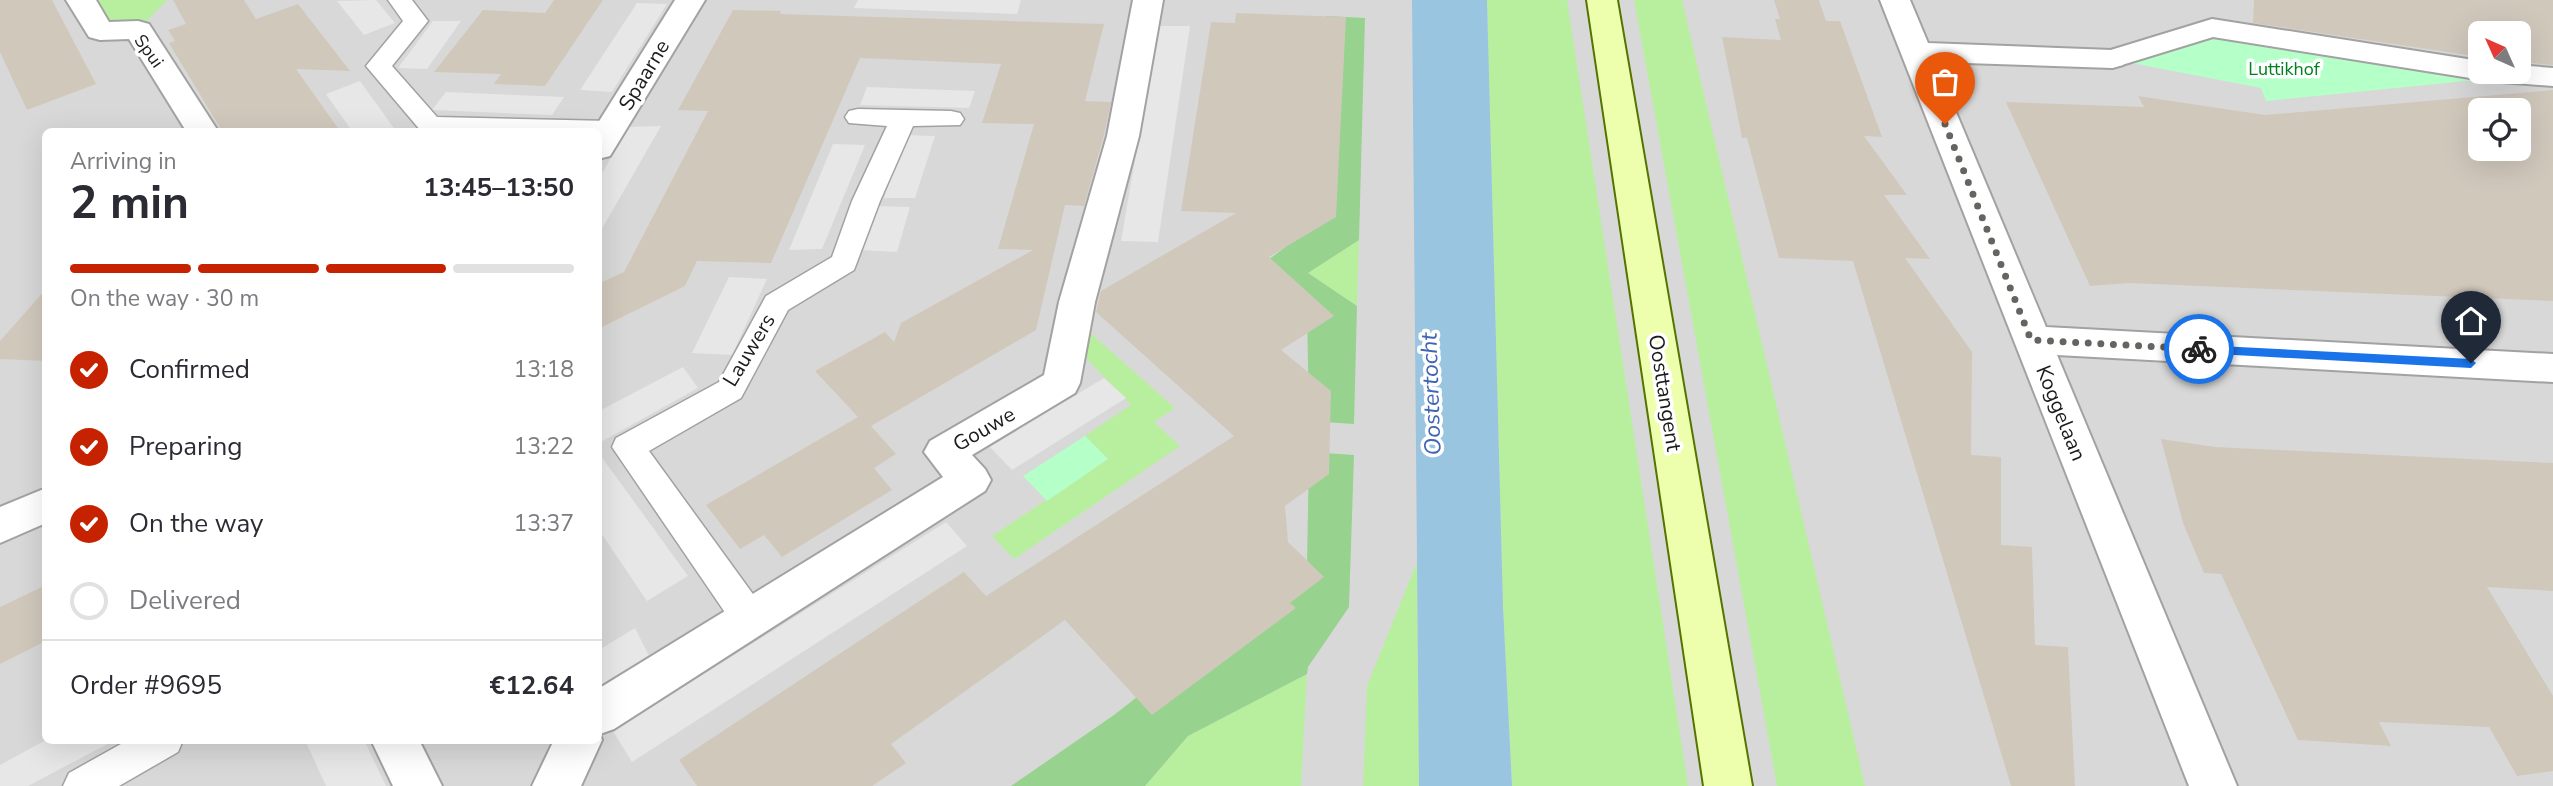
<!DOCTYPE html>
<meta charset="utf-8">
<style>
body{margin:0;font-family:"Nunito Sans",sans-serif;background:#f2f2f3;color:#2b2b33;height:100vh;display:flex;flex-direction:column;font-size:26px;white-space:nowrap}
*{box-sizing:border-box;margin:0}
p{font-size:23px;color:#7c7c81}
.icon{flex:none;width:38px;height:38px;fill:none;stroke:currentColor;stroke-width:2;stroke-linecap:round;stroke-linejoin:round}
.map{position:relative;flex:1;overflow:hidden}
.sheet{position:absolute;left:42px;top:128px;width:560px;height:616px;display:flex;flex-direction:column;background:#fff;border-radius:10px;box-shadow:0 7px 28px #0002}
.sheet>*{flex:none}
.needle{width:46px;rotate:315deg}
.controls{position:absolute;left:2468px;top:21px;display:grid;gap:14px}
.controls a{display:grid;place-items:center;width:63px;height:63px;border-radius:10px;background:#fff;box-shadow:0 7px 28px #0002;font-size:35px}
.pin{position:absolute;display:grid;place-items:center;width:60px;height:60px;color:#fff;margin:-72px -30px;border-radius:50% 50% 50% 0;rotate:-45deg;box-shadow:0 0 7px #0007}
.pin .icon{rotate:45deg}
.courier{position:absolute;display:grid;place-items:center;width:70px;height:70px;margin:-35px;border:5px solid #1a73e8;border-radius:50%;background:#fff;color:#222;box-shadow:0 2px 9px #0007}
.headline em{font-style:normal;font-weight:700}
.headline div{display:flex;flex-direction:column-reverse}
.headline{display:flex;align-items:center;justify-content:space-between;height:119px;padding:0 28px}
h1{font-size:46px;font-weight:700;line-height:52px}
.bar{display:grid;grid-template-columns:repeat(4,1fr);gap:10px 7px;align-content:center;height:84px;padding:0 28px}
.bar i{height:9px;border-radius:5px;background:#e1e1e2}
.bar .selected{background:#c62200}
.bar p{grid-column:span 4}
.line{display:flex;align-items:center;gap:18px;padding:0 28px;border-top:2px solid #e1e1e2}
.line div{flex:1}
ol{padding:0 28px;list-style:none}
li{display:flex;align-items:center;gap:21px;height:77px}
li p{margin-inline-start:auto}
li .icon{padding:7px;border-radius:50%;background:#c62200;color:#fff;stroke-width:4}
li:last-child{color:#7c7c81}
li i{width:38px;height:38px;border:4px solid #e1e1e2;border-radius:50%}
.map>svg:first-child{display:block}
.residential{fill:#d9d8d8;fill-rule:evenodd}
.grass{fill:#b8ef9e}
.forest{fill:#97d28f}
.park{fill:#b5ffc8}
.parking{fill:#e7e7e7}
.water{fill:#9ac5e1}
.building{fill:#d1c8bc;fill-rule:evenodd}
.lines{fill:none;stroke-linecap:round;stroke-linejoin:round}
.service-casing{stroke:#a2a2a2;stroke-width:3}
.pedestrian-casing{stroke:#a2a2a2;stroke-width:4}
.minor-casing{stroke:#a2a2a2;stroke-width:4}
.secondary-casing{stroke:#537400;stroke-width:4}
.service{fill:#fff;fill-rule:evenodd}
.pedestrian{fill:#fff;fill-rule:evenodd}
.minor{fill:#fff;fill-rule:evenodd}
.secondary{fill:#edffac;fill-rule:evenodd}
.route{fill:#1a73e8}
.done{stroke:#656460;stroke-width:7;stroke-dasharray:0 12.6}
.labels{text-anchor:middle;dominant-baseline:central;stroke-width:7;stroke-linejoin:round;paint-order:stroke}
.far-street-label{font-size:18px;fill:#1b1b1b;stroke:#fff}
.far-park-label{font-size:18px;fill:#008121;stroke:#fff}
.street-label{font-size:21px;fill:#1b1b1b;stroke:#fff}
.water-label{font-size:23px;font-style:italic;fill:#3f65b3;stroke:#fff}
</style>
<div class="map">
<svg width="2553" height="786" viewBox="0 0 2553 786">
<rect width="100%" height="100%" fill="#eeecdf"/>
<!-- residential -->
<path class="residential" d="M0,0H2553V786H0ZM2480,33H2518V72H2480ZM2480,110H2518V149H2480ZM46,131H598V740H46Z"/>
<!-- grass -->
<g class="grass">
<path d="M81,0H167L138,30L100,31Z"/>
<path d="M1487,0H1567L1688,786H1512L1503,607Z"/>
<path d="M1634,0H1682L1865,786H1777Z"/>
<path d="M1359,240L1357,306L1308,273Z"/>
<path d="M1087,330L1175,408L1154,422L1180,446L1014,559L992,536L1108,459L1085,436L1131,405L1082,354Z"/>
<path d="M1417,562L1419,786H1363L1367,686Z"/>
<path d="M1307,674L1301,786H1145L1188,736Z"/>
</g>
<!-- forest -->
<g class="forest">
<path d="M1326,16L1365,18L1359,240L1308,273L1357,306L1354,424L1309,421L1307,312L1251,273L1313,226Z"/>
<path d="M1309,452L1354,455L1349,607L1308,667L1307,674L1188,736L1145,786H1011L1114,715L1307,564Z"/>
</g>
<!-- park -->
<g class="park">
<path d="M2212,28L2480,72L2516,76L2266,101L2261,88L2111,59Z"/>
<path d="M1085,436L1108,459L1047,501L1023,476Z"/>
</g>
<!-- parking -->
<g class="parking">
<path d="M376,0L395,23L364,35L337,1Z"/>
<path d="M858,0H1021L1017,14L854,8Z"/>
<path d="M637,3L667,4L612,92L580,90Z"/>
<path d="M433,21H461L427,69L398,68Z"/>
<path d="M1158,26H1190L1158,242L1121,241Z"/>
<path d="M360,81L396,131H352L326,94Z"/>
<path d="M867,87L975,91L969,108L860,105Z"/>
<path d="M446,92L564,97L552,115L432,110Z"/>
<path d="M661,126L599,234V179L628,127Z"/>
<path d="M905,135L935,136L915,198H884Z"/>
<path d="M833,144L865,145L822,249L789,250Z"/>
<path d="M876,206L910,207L897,252L860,250Z"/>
<path d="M729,277L767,279L732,355L692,353Z"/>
<path d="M683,367L698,388L599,443V411Z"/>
<path d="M1104,378L1126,398L1012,470L990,447Z"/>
<path d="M598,452L688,576L647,601L599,530Z"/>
<path d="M946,522L967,546L632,762L613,731Z"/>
<path d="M635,628L649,656L599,688V650Z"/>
<path d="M46,740H115L28,786H0V765Z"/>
<path d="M305,740H364L386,786H326Z"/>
</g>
<!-- water -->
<path class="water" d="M1412,0H1487L1503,607L1512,786H1419Z"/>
<!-- building -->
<g class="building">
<path d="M0,0H52L96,84L27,110L0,52Z"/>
<path d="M173,0H244L256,19L298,4L350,71L296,69L340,131H222L169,43L175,41L168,30L186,24Z"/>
<path d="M554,0H603L545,86L494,84L501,74L434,72L483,10L545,13Z"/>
<path d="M1774,0H1819L1826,21H1840L1882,137L1864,136L1907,195H1884L1930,259L1905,258L1972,352L1971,455L2001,457V545L2032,547L2035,645L2068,647L2075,786H2011L1853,261L1779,258L1747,138H1742L1722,37L1781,40L1775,19H1780Z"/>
<path d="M2254,0H2553V65L2518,62V33H2480V57L2253,23Z"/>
<path d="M733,10L781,11L780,14L1104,24L1085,101L1111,102L1104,135L1084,206L1065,205L1036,330L871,426L896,454L874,468L892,490L782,557L764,535L740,549L706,505L858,417L815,371L885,332L894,342L901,323L1033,250L998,249L1034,124L982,123L1001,64L860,58L771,263L697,261L685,286L598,329V284L624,272L708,111L678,110Z"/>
<path d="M1236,13L1346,17L1336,217L1269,257L1334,316L1281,350L1331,391L1329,474L1285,506L1288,542L1324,577L1290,603L1296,608L1152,715L1065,620L891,744L906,763L872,786H697L679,760L924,598L964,572L986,596L1234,436L1096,312L1101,291L1236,213L1181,211L1211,22L1235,23Z"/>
<path d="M2553,90V301L2129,283L2090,286L2006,102L2144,107L2138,96L2265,115ZM2480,110H2518V149H2480Z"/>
<path d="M46,289V361L0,359V341Z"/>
<path d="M2161,439L2215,447L2553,463V591L2487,587L2553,696V771L2517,776L2489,727L2379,722L2391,746L2298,740L2221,574L2204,573L2183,523Z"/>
<path d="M46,585V641L0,664V607Z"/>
</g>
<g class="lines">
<!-- service casing -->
<g class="service-casing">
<g id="service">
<path d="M388,0H412L428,21L392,66L437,117L611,121L620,123L624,129L620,135L598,137V131H421L366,66L403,21Z"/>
<path d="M858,109L951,111L960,113L964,119L960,125L913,126L880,201L854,270L788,310L741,398L649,451L763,608L768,619L763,630L750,634L737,630L612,447L616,438L719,382L766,296L832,257L852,201L887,126L849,123L845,117L849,111Z"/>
<path d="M128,740H183L178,752L119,786H63L69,773Z"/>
</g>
</g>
<!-- pedestrian casing -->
<g class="pedestrian-casing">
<g id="pedestrian">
<path d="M66,0H96L109,22L138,21L149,24L218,131H186L129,39L100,40L89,37Z"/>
<path d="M2212,19L2480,61V72H2518V65L2553,68V86L2489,81L2213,37L2112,68L2101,65L2097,59L2101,53Z"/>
</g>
</g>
<!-- minor casing -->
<g class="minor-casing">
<g id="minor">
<path d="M675,0H705L610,156L598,159V131H593Z"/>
<path d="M1133,0H1163L1139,136L1095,302L1080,383L1075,393L972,455L985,469L991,480L985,491L614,729L600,734L602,740L581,786H532L554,740H598V689L943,477L924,452L930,441L1044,375L1059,302L1107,136Z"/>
<path d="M1880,0H1910L1928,43L2112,50L2123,53L2127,59L2123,65L2112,68L1935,62L2046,327L2553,354V382L2057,355L2237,786H2189Z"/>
<path d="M46,488V523L0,543V507Z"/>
<path d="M371,740H419L442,786H393Z"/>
</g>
</g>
<!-- secondary casing -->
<g class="secondary-casing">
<path id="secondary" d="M1587,0H1617L1752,786H1704Z"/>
</g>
<!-- service -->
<use href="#service" class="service"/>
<!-- pedestrian -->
<use href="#pedestrian" class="pedestrian"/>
<!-- minor -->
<use href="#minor" class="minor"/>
<!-- secondary -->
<use href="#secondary" class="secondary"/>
</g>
<!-- route -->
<path class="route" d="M2199,345L2471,359L2476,363L2471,368L2199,353L2194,349Z"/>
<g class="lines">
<!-- done -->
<path class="done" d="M1945,124L2031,340L2199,349"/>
</g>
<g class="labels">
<!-- far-street labels -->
<g class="far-street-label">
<text transform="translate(149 51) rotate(54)">Spui</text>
</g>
<!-- far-park labels -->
<g class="far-park-label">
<text x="2284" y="69">Luttikhof</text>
</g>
<!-- street labels -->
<g class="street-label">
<text transform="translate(644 75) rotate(-59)">Spaarne</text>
<text transform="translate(749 350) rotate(-59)">Lauwers</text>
<text transform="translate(1665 393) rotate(81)">Oosttangent</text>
<text transform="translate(2061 413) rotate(68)">Koggelaan</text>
<text transform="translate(984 429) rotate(-30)">Gouwe</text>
</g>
<!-- water labels -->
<g class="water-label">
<text transform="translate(1431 394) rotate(-92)">Oostertocht</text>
</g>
</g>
</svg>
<div class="controls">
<a><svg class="needle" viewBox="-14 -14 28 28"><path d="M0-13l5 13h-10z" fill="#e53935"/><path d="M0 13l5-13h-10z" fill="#7c7c81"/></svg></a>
<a><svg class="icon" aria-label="locate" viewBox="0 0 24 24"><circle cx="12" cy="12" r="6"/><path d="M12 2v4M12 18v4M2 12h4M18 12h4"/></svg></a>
</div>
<div class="pin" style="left:1945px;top:124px;background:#ea580c"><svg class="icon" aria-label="bag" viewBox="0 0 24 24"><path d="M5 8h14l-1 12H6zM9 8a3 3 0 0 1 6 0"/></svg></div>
<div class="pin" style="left:2471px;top:363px;background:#1f2937"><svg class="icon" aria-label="home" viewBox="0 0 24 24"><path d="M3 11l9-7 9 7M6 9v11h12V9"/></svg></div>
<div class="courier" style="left:2199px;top:349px"><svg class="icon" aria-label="bike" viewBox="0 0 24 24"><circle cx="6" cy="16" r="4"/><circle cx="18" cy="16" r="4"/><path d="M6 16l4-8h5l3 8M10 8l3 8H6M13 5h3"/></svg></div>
<section class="sheet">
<div class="headline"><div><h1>2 min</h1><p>Arriving in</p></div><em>13:45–13:50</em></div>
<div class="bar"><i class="selected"></i><i class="selected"></i><i class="selected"></i><i></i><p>On the way · 30 m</p></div>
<ol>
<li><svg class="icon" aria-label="check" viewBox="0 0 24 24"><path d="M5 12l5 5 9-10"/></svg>Confirmed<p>13:18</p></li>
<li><svg class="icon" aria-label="check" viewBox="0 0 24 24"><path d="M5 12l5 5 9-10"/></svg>Preparing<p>13:22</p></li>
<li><svg class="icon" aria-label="check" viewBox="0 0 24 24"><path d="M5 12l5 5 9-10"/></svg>On the way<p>13:37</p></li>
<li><i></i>Delivered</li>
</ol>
<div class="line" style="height:91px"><div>Order #9695</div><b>€12.64</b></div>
</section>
</div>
